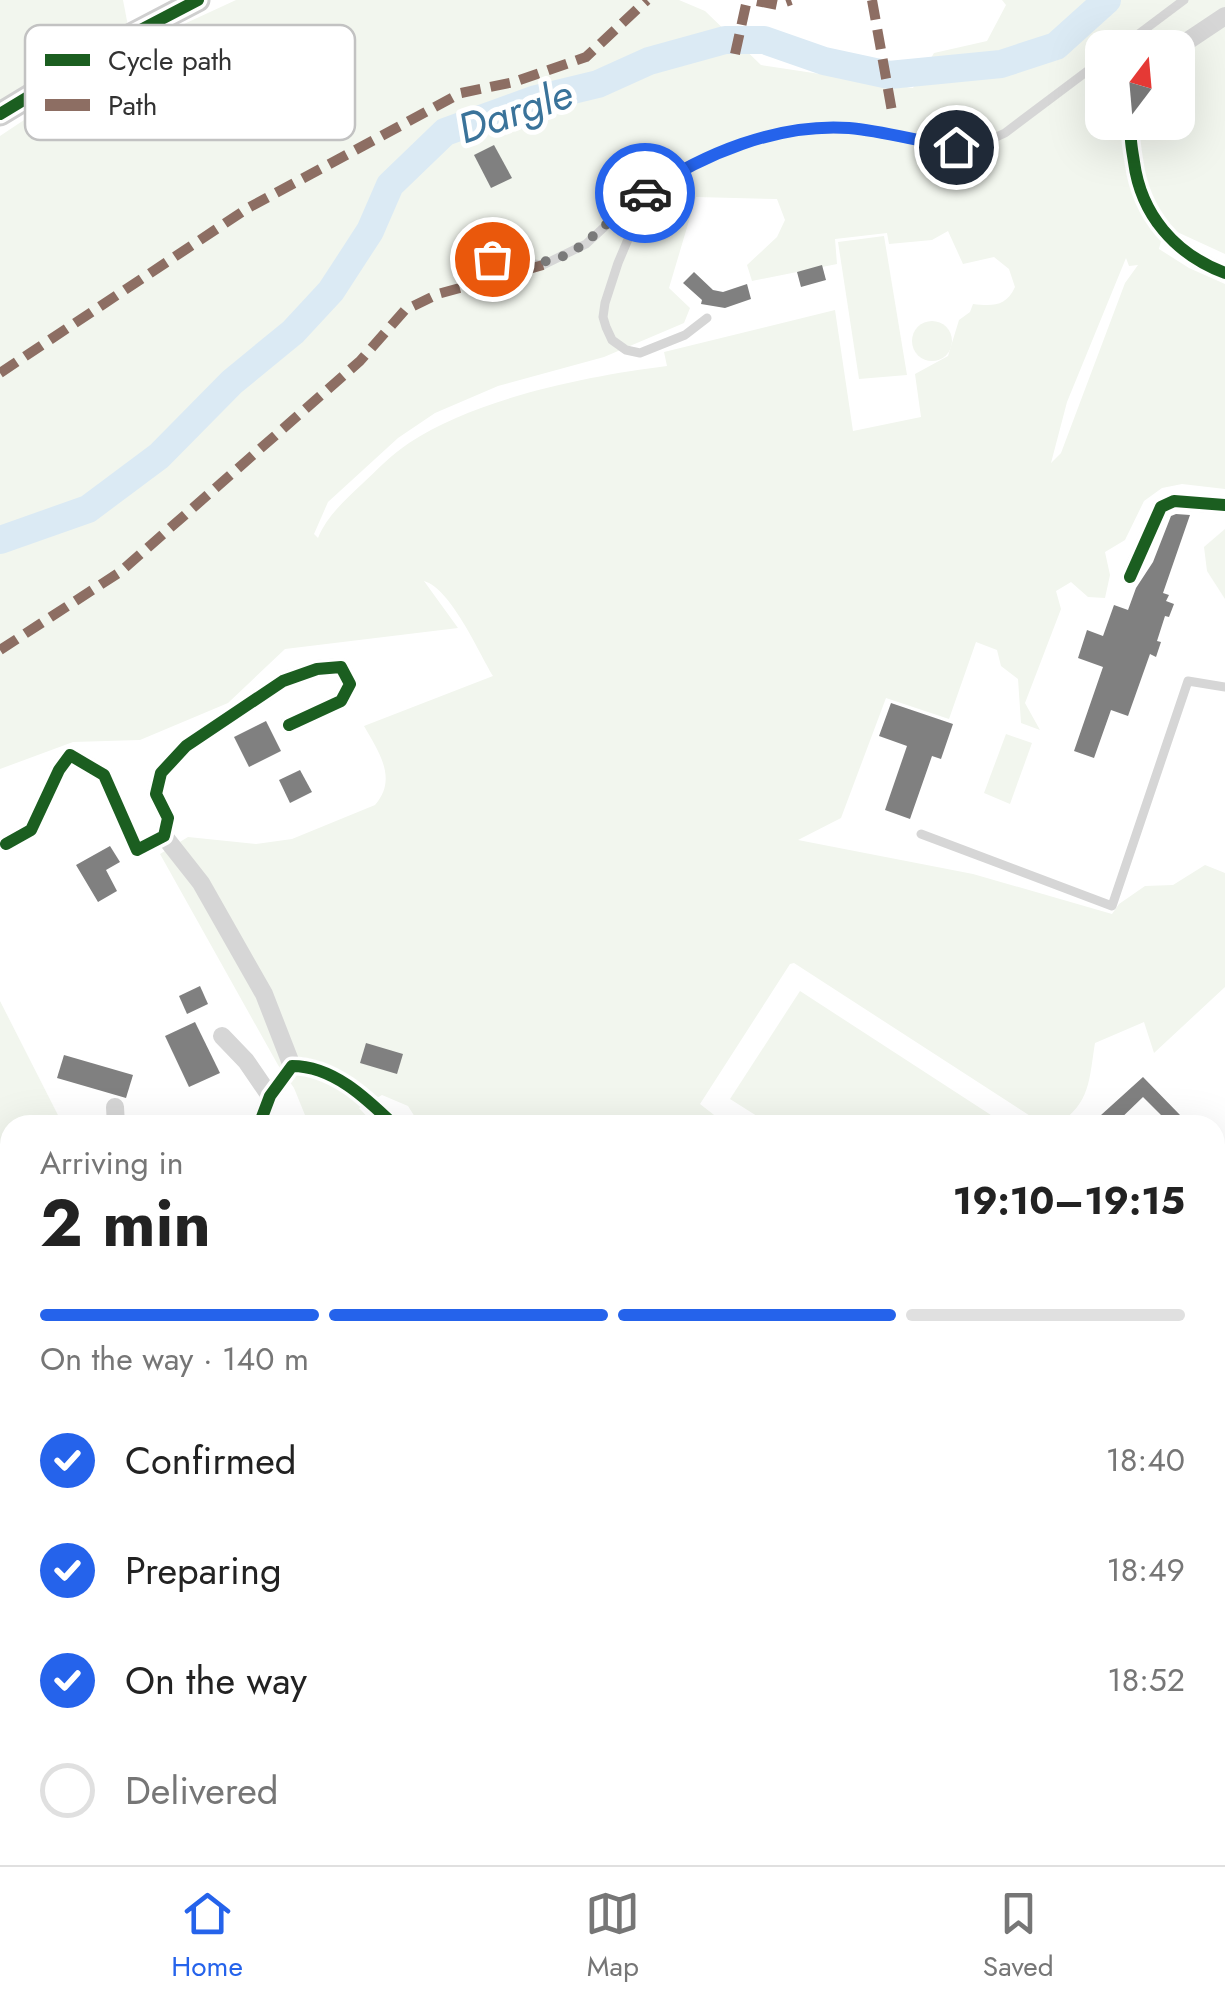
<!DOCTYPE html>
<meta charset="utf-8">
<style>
body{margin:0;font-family:Jost,sans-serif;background:#f6f6f6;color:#222;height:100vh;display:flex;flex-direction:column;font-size:38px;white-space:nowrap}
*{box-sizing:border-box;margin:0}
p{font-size:32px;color:#767676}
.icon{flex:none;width:55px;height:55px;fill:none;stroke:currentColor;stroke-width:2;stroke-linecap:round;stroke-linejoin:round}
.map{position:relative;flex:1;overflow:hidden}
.details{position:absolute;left:0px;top:1115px;width:1225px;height:750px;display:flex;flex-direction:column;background:#fff;border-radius:30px 30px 0 0;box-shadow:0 10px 40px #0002}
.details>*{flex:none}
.needle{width:65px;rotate:16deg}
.controls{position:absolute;left:1085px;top:30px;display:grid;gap:20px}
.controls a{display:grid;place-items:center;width:110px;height:110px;border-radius:20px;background:#fff;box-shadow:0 10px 40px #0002;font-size:50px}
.pin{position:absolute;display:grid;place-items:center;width:85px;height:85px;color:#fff;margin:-42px;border:5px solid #fff;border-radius:50%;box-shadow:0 2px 10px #0007}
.courier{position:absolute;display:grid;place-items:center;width:100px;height:100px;margin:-50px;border:8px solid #2563eb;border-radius:50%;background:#fff;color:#222;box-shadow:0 2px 12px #0007}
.overview em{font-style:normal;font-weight:700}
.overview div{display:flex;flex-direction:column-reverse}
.overview{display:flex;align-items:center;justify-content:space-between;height:170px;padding:0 40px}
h1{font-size:65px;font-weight:700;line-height:75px}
.bar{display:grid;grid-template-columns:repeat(4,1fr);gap:15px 10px;align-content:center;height:120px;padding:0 40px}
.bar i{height:12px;border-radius:8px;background:#e0e0e0}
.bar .current{background:#2563eb}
.bar p{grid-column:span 4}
ol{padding:0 40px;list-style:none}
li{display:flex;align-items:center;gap:30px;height:110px}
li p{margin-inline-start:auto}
li .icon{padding:10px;border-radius:50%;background:#2563eb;color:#fff;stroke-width:4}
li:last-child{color:#767676}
li i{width:55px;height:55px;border:5px solid #e0e0e0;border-radius:50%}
.tab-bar{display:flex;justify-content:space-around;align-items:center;height:140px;border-top:2px solid #e0e0e0;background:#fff;font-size:28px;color:#767676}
.tab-bar a{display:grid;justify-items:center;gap:5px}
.tab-bar .current{color:#2563eb}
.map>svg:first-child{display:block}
.green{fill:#f2f6ee;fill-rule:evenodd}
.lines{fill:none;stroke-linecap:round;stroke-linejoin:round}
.river{stroke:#dbeaf4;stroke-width:28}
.building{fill:#808080}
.lane{stroke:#d6d6d6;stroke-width:9}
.street{stroke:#d6d6d6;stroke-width:18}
.secondary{stroke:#cfcfcf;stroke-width:25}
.quiet{stroke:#8d6e63;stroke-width:10;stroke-dasharray:20 10;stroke-linecap:butt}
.cycleway-casing{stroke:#fff;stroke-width:19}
.cycleway{stroke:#1b5e20;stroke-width:12}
.done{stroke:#7a7a7a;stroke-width:10;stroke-dasharray:0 18}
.route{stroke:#2563eb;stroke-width:12}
.labels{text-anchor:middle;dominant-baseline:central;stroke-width:10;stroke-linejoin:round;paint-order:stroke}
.water-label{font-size:42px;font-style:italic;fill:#3a739a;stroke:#fff}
.key{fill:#fff;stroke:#c2c2c2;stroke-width:2.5}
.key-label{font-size:28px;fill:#323232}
</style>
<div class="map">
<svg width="1225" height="1865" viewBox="0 0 1225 1865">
<rect width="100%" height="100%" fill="#fff"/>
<!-- green -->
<g class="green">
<path d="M0,0H123L128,26L0,105Z"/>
<path d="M236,0H679L705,11L761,65L913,88L934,53L987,41L1006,5L1002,0H1225V254L1175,231L1137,195L1161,241L1159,249L1189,268L1225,284V489L1182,484L1162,488L1144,501L1125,540L1105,552L1110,575L1105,598L1088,597L1071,582L1056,591L1061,609L1025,703L1040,730L1021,723L1018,679L1001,666L997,650L976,642L949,719L886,698L841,818L798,840L973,874L1112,914L1119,904L1145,886L1173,885L1205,865L1225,873V987L1154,1053L1144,1022L1095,1043C1089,1079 1091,1103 1057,1125L1041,1123L794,963L790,964L700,1104L727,1125H420L408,1106L382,1095L359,1108L375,1125H303L307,1120L294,1088L278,1065L160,854L188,837L256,844L292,839L375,805C398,779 379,752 364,726L493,676C478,651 451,589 424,581L458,628L285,649L228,703L140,740L73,742L0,769V136L132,48ZM1102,48H1178V122H1102ZM696,197L777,199L785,220L777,237L747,265L752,281L837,264L835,239L887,233L889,244L932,240L948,231L963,264L994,257L1009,269L1015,287C1006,307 992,306 973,304L970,312L959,320L948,356L915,374L921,417L853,431L835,310L664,352L667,366C587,376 477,398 409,443C391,455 377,470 362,484C345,500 327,516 318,538L314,534L328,502L398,438L435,413L498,386L604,357L684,323L690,308L669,288ZM1126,258L1129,266L1138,265L1125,283L1061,453L1051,463L1067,402Z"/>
<path d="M884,236L907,375L859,379L838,242Z"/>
<circle cx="932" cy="341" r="20"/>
<path d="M1225,529V599L1207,571L1204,547Z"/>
<path d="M1006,734L1032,743L1010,804L984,793Z"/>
<path d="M800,991L994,1117L988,1125H771L730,1099Z"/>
<path d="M0,1001L63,1125H10V1291L0,1290Z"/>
<path d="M0,1316H10V1421L0,1387Z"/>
<path d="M250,1855H387L385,1865H251Z"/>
<path d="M445,1855H1006L998,1865H445Z"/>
</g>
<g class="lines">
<!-- river -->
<path class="river" d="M0,540L88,509L159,456L232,382L293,332L331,291L370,231L390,185L445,132L536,99L598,84L649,61L725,40H764L824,61L889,75L1001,64L1056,46L1107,0"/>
</g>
<!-- building -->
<g class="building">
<path d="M494,145L512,178L491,188L474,155Z"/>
<path d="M822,265L826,280L801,287L797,272Z"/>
<path d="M694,272L713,290L723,292L747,284L751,299L725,308L701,304L702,300L683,283Z"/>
<path d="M1176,514L1190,515L1163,593L1169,595L1166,601L1174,604L1169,617L1165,616L1157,641L1161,642L1156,657L1150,654L1128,716L1111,710L1094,758L1074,751L1103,667L1078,658L1087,630L1103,636L1114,605L1128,610L1136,588L1153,562L1171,516Z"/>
<path d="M891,703L953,724L941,759L932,756L910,819L885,810L907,746L879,736Z"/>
<path d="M266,721L281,751L249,767L234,737Z"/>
<path d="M300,770L312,792L290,803L279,780Z"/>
<path d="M110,846L120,862L106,870L117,891L98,902L76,865Z"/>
<path d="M200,986L208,1004L187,1014L179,996Z"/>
<path d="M195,1022L220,1073L189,1087L165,1036Z"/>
<path d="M366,1043L403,1054L397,1074L360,1063Z"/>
<path d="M64,1055L133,1075L126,1098L57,1078Z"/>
<path d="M1143,1077L1180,1115L1171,1125L1143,1097L1114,1125H1090Z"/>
</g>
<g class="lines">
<!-- lane -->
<g class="lane">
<path d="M1120,48L1184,0"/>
<path d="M648,192L618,263L605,303L603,317L606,327L612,340L626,350L640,353L685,335L707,318"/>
<path d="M465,240L477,252L491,259L543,265L586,244L627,206L693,164L743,144L792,131L850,128L956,147L983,143L1005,133L1102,60"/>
<path d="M921,834L1112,906L1188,681L1225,687"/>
</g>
<!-- street -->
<g class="street">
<path d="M1177,48L1225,16"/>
<path d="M1132,122C1129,136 1132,149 1134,162C1141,215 1175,254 1225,273"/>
<path d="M1130,577L1161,507L1174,501L1225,505"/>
<path d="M164,836L201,883L264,994L292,1066"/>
<path d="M6,844L31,830L59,770L70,755L104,775L137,850L164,836L168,818L156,794L161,773L186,746L283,681L317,669L341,667L350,684L341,701L289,725"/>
<path d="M222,1036L246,1061L270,1096"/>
<path d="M115,1107L116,1125"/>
<path d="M259,1125L270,1096L292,1066C333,1066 366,1098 394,1125"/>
<path d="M0,1304L10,1305"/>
</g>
<!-- secondary -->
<g class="secondary">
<path d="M0,114L129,36L198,0"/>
<path d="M1215,1440L1225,1437"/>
<path d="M0,1496L10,1497"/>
</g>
<!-- quiet -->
<g class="quiet">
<path d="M872,0L893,117"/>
<path d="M757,1L777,5L791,0"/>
<path d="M735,54L747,0"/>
<path d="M0,373L248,208L461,93L514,82L586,57L647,0"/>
<path d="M0,650L120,572L360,361L405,310L438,294L543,265"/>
</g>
<!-- cycleway casing -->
<g class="cycleway-casing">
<g id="cycleway">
<path d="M0,114L129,36L198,0"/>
<path d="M1132,122C1129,136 1132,149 1134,162C1141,215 1175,254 1225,273"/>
<path d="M1130,577L1161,507L1174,501L1225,505"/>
<path d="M6,844L31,830L59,770L70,755L104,775L137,850L164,836L168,818L156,794L161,773L186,746L283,681L317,669L341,667L350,684L341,701L289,725"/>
<path d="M259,1125L270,1096L292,1066C333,1066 366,1098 394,1125"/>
</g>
</g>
<!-- cycleway -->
<use href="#cycleway" class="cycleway"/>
</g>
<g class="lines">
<!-- done -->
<path class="done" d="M492,259C577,276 584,235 645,193"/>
<!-- route -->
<path class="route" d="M645,193C703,154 777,123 849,128C884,131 920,142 956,147"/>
</g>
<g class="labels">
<!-- water labels -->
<g class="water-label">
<text transform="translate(515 111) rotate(-19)">Dargle</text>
</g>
</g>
<!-- legend -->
<rect x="25" y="25" width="330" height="115" rx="15" class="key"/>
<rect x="45" y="54" width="45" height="12" fill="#1b5e20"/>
<rect x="45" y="99" width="45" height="12" fill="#8d6e63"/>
<g class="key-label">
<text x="108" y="70">Cycle path</text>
<text x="108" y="115">Path</text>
</g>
</svg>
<div class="controls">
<a><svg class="needle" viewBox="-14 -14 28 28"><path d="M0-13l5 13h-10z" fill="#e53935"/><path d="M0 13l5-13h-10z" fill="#767676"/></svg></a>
</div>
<div class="pin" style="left:492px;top:259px;background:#ea580c"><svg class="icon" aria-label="bag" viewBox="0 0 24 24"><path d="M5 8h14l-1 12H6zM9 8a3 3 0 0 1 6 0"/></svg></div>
<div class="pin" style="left:956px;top:147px;background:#1f2937"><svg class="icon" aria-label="home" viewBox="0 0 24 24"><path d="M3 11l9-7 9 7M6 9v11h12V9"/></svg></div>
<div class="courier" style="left:645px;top:193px"><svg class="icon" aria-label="car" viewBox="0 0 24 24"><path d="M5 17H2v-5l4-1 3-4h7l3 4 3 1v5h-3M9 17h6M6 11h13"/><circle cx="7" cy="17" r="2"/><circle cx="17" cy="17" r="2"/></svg></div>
<section class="details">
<div class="overview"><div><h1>2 min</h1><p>Arriving in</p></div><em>19:10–19:15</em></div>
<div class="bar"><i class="current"></i><i class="current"></i><i class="current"></i><i></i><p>On the way · 140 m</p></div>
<ol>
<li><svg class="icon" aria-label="check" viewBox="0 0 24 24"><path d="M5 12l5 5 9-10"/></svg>Confirmed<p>18:40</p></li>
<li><svg class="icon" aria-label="check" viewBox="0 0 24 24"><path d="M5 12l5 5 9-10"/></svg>Preparing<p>18:49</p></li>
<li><svg class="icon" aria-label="check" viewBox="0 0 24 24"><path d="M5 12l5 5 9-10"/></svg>On the way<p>18:52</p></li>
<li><i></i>Delivered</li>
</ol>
</section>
</div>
<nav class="tab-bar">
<a class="current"><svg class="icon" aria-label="home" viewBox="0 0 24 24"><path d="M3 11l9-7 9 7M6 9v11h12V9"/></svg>Home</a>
<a><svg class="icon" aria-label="map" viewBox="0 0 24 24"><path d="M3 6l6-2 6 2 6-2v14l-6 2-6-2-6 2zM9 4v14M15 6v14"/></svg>Map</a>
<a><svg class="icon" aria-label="saved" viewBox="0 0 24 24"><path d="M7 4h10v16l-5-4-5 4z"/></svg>Saved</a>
</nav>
